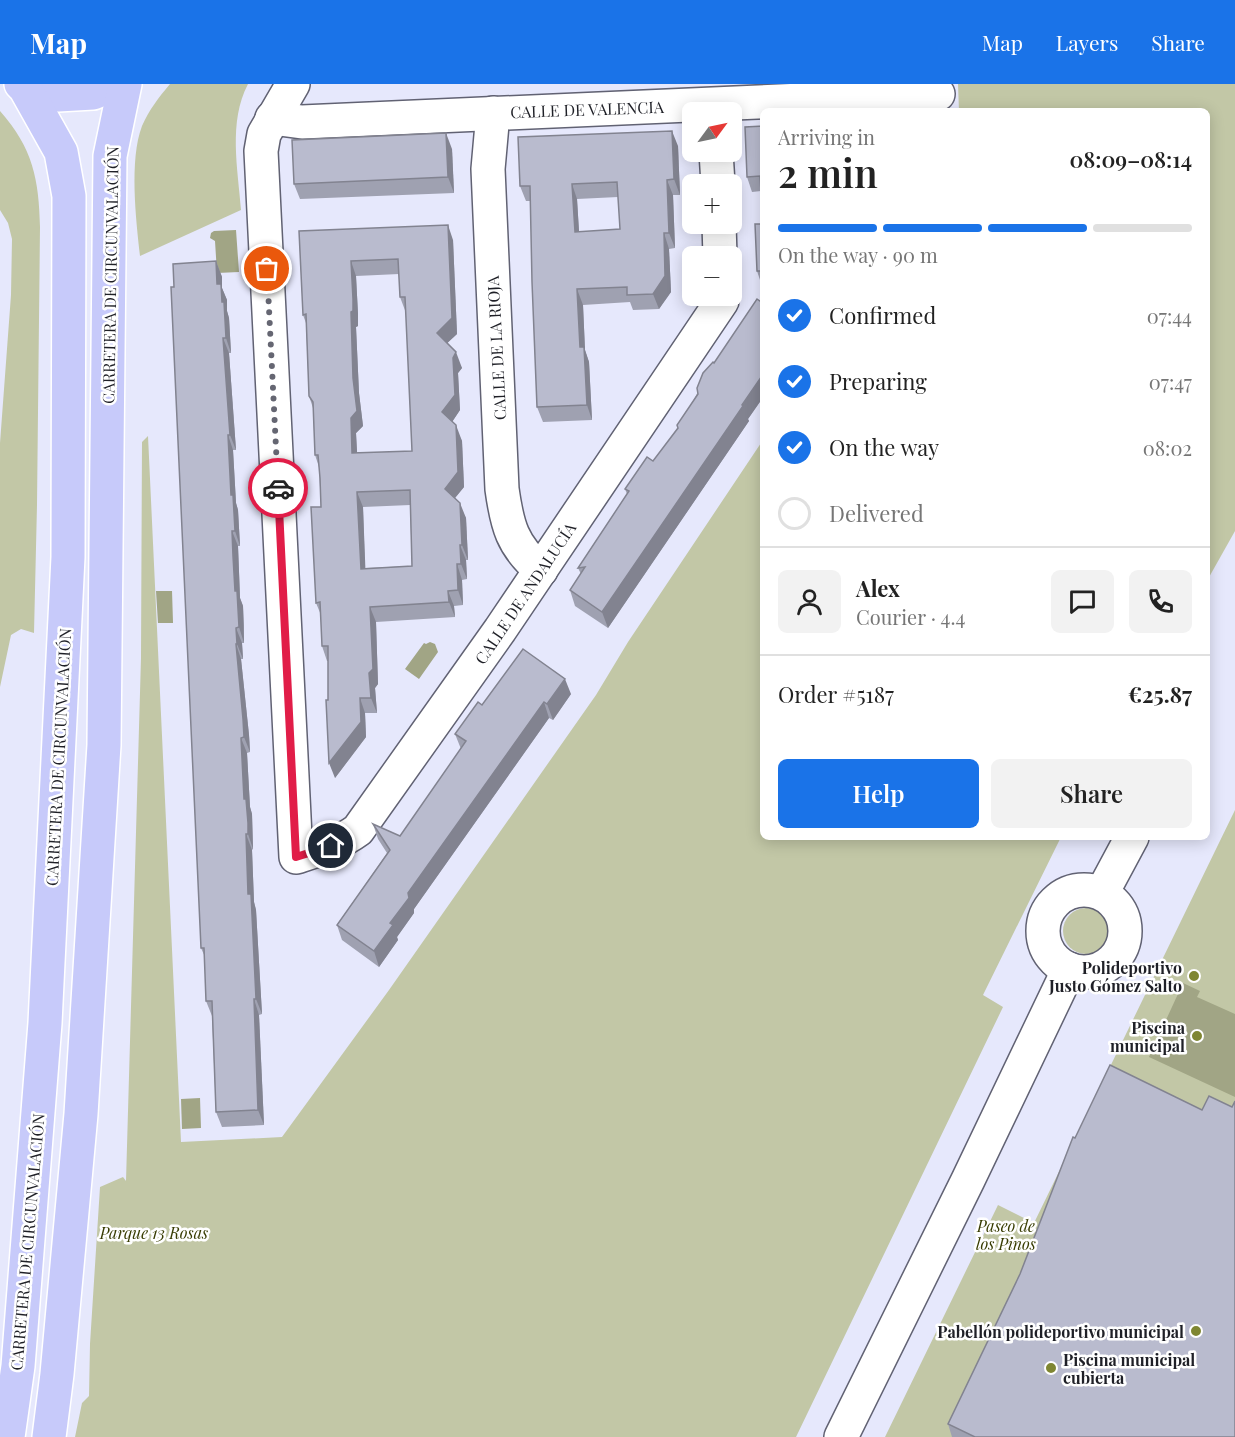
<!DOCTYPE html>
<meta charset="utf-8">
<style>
body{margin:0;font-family:"Playfair Display",serif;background:#f2f2f2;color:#222;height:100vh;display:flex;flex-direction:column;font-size:22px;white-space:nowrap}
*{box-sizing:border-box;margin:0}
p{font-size:20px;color:#767676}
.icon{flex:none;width:33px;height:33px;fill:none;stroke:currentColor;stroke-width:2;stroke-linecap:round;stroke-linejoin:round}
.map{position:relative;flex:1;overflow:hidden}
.details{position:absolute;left:760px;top:24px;width:450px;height:732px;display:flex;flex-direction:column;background:#fff;border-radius:9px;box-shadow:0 3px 15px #0003}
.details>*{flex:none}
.needle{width:39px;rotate:57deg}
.controls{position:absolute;left:682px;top:18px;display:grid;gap:12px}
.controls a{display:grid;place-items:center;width:60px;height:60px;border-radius:9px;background:#fff;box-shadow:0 3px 15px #0003;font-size:30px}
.pin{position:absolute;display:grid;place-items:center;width:51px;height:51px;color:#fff;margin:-26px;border:3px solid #fff;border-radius:50%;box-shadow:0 2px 6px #0007}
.courier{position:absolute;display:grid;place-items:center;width:60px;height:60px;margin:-30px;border:4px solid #e11d48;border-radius:50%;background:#fff;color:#222;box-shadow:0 2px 8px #0007}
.head em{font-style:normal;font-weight:600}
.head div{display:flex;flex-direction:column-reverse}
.head{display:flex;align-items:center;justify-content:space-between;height:102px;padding:0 18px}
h1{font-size:39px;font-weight:600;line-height:45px}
.bar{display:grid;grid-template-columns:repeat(4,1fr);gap:9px 6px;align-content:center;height:72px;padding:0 18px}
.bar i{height:8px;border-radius:4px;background:#e0e0e0}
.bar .selected{background:#1a73e8}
.bar p{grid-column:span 4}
.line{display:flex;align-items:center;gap:15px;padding:0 18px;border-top:2px solid #e0e0e0}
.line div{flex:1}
.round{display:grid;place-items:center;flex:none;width:63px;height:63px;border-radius:9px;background:#f2f2f2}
ol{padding:0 18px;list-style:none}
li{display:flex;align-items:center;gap:18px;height:66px}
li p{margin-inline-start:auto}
li .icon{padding:6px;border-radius:50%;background:#1a73e8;color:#fff;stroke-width:4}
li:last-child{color:#767676}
li i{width:33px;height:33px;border:3px solid #e0e0e0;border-radius:50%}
.button{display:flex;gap:12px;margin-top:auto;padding:12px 18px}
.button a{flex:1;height:69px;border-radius:9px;background:#1a73e8;color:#fff;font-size:24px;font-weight:600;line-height:69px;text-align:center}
.button a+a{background:#f2f2f2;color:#222}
header{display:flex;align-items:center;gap:36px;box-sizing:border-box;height:84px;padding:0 30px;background:#1a73e8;color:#fff}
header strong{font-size:28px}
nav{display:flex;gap:33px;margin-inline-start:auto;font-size:21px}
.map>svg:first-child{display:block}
.green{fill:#c2c7a6}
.water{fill:#a1a585}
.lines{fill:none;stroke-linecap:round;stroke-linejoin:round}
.minor-casing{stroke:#616273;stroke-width:36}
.major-casing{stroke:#fff;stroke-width:36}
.minor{stroke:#fff;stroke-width:33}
.major{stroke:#c7cafa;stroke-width:33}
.wall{fill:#9fa1b1;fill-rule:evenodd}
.shaded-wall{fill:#828390}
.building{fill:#b9bbce;stroke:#828390;stroke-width:1.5;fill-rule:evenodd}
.done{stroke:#656672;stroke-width:6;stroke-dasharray:0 10.8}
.route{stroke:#e11d48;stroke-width:8}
.poi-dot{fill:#7f8632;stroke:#fff;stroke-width:2}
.labels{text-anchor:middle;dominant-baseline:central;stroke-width:5;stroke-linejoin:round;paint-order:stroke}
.street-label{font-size:16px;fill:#1f2027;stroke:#fff}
.poi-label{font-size:16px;font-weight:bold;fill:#1f2027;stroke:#fff;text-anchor:end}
.park-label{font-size:16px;font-style:italic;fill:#383c02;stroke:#fff}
</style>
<header>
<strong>Map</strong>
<nav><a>Map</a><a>Layers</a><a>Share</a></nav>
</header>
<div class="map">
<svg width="1235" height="1353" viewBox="0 0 1235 1353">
<rect width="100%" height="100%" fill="#e6e8fc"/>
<!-- green -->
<g class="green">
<path d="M170,0H248C228,38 238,85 241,126L140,172C136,136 129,76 142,42C149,26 159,13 170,0Z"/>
<path d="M958,0H1235V447L1208,495V27H959Z"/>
<path d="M0,27C33,64 39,96 40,143L37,421L34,549L21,545L11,551L0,603V359L11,211L12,155L8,139L0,126Z"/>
<path d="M148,352L181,1058L282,1053L389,906L596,611L628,558L763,356L764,753H1061L983,911L1003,923L796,1353H75L82,1319L89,1312L90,1260L100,1103L123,1093L126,1097L141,574L142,358Z"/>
<path d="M1235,726V1353H885L998,1121L1034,1139Z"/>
<circle cx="1086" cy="847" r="23"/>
</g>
<!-- water -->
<g class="water">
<path d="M236,146L239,188L217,189L215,157L210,154L211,149L214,147Z"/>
<path d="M156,507H172L173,539H158Z"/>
<path d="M430,558L435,560L438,568L419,595L405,585L424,559L426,560Z"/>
<path d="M1183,899L1200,907L1197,913L1235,930V1013L1149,973Z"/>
<path d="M200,1014L201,1044L182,1045L181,1015Z"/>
</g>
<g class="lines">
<!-- minor casing -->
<g class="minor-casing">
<g id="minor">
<path d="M293,0L264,50L261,67L296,773C318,766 339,760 358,746L500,546L722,217V212"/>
<path d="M493,29L488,85L502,405C507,441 512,462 541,486"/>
<path d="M272,34L302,38L938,10"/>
<path d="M716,68L718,100"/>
<path d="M719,140L720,172"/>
<circle cx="1084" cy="847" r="41"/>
<path d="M1102,809L1132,753"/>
<path d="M841,1353L968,1096L1069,885"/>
</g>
</g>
<!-- major casing -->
<g class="major-casing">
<g id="major">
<path d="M21,0L58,11L93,9L115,0"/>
<path d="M8,1353L18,1282L45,939L68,473L69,112L61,68L24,2"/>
<path d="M49,1353L57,1290L81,1030L104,661L110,72L125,0"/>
</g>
</g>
<!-- minor -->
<use href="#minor" class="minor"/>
<!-- major -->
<use href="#major" class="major"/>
</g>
<!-- wall -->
<g class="wall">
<path d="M764,42V202H762L757,187L763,140L761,107L752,108L747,93Z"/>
<path d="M678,62L680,111H673L675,164L669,165L671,208L659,225L633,226L630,218L583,221L585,266L589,278L592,336L543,338L537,323L530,117H526L520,102ZM618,113L620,145L579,148L577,115Z"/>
<path d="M452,65L454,109L300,115L294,100Z"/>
<path d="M299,147L453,156L457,250L447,259L462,284L458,289L460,326L452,338L462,357L464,403L455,414L466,434L468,476H466L467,495L462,496L463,521L454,522L455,533L376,538L378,600L375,604L377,629H365L366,653L335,694L328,616V577H327L322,562L321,531L316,519L321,423L319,383L315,371L313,324L309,312L306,239L303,231ZM399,190L400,213L406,229L412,367L357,369L356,349L363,342L359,309L356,243L358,242V230L356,192ZM410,421L412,482L365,484L363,423Z"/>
<path d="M216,177L222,193V204L227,216V227L229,234L231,269H229L236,366H233L236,419L238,426L240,462H238L239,487L240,514L243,522L244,541V559H242L243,575H241L249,651L250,668L247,669L250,723L252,730L253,765L252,766L254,818L256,826L262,930L259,931L264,1041L222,1043L216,1028L212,932L206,917L205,873L201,864L174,203Z"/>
<path d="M764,220V312L748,335L749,337L608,544L575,522L570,506L581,490L578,484L627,410L625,405L653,377L678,344L714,279Z"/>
<path d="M571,610L553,636L549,634L414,825V829L397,853L398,856L379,883L342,856L337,841L387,769L378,755L373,740L400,752L461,665L455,650L482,621Z"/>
<path d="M1075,1054L1235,1353H952L948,1340L1020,1190Z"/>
</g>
<!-- shaded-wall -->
<g class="shaded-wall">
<path d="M672,47L678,62L680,111L674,95Z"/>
<path d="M446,49L452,65L454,109L448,93Z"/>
<path d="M667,96L673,111L675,164L669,149Z"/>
<path d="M572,100L577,115L580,163L575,148Z"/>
<path d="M448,141L453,156L457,250L442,264L437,249Z"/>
<path d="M664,149L669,165L671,208L659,225L653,210Z"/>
<path d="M216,177L222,193V204L227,216V227L229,234L231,269L226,254L222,218L217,200Z"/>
<path d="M351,177L356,192L358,230V242L356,243L359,309L363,342L356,349L358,385L352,369L351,334L353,294L351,228Z"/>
<path d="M577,205L583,221L585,266L589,278L592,336L587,321L580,263Z"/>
<path d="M223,254L229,269L236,366L230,351Z"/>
<path d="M456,268L462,284L458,289L460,326L448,344L442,328L453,274Z"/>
<path d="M764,289V312L748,335L749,337L608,544L602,528Z"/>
<path d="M456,341L462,357L464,403L450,420L445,405Z"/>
<path d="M228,351L233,366L236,419L238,426L240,462L235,447L231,411Z"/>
<path d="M357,408L363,423L366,500L361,485Z"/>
<path d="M460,419L466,434L468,476L462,461Z"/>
<path d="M232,447L238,462L240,514L243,522L244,559L239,543L235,507Z"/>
<path d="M460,461L466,476L467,495L461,480Z"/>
<path d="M457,480L462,496L463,521L458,506Z"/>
<path d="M448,507L454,522L455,533L449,518Z"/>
<path d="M370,523L376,538L378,600L375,604L377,629L371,614L369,589Z"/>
<path d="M236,544L242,559L243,575L237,560Z"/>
<path d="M236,560L241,575L249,651L250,668L244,653Z"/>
<path d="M565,595L571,610L553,636L547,620Z"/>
<path d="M360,614L365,629L366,653L335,694L329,679Z"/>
<path d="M544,618L549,634L414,825V829L397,853L398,856L379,883L374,867L408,809Z"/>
<path d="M241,654L247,669L250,723L252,730L253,765L248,750L244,715Z"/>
<path d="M246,750L252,766L254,818L256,826L262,930L256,915L248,810Z"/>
<path d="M254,915L259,931L264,1041L258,1026Z"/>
</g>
<!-- building -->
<g class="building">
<path d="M764,42V187H757L755,140H763L760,92L747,93L745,43Z"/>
<path d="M672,47L674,95L667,96L669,149H664L665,192L653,210L627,211V203L577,205L580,263H584L587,321L537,323L532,198L530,102H520L518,53ZM617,98L620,145L575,148L572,100Z"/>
<path d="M446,49L448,93L294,100L292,56Z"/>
<path d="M448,141L452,234L437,249L456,268L453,274L455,311L442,328L456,341L458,388L445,405L460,419L462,461H460L461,480H457L458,506L448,507L449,518L370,523L373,585L369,589L371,614H360L361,638L329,679L326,616H328V562H322L320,518L316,519L311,423H321L320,394L318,371H315L313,318L309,312L306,230L303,231L299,147ZM398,175L400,213H405L412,367L352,369L351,334L357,327L353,294L351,228L353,227V215L351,177ZM410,406L412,482L361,485L357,408Z"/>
<path d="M216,177L217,200H221L222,218H224L226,254H223L230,351H228L231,411H233L235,447H232L233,472L235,507H237L239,543L236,544L237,560H236L243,635L244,653L241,654L244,715H246L248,739V750H246L248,810H251L256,915H254L258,1026L216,1028L212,917H206L204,864H201L171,203H174L173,180Z"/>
<path d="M757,215L764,220V289L742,321L743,322L602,528L570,506L585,483L578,484L629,407L625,405L647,373L653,377L678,344L677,341L698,310L697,304L703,289L713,278L714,279Z"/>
<path d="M523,565L565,595L547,620L544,618L408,809L409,814L390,839L393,841L374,867L337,841L390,766L373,740L400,752L466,657L455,650L478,618L482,621Z"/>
<path d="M1110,981L1202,1026L1209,1012L1232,1023L1235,1017V1353H975L948,1340L1020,1190L1073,1053L1075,1054Z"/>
</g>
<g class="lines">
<!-- done -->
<path class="done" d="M267,185L278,404"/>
<!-- route -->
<path class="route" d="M278,404L296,773L331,762"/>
</g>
<!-- markers -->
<g class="poi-dot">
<circle cx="1194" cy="892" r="6"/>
<circle cx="1197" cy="952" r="6"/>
<circle cx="1196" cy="1247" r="6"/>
<circle cx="1051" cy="1284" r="6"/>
</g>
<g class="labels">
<!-- street labels -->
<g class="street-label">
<text transform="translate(587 25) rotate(-2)">CALLE DE VALENCIA</text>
<text transform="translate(110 191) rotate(-89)">CARRETERA DE CIRCUNVALACIÓN</text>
<text transform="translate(496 264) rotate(-93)">CALLE DE LA RIOJA</text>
<text transform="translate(525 509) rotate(-56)">CALLE DE ANDALUCÍA</text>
<text transform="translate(58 673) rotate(-87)">CARRETERA DE CIRCUNVALACIÓN</text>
<text transform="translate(27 1158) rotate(-85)">CARRETERA DE CIRCUNVALACIÓN</text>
</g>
<!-- poi labels -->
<g class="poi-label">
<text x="1182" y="883">Polideportivo<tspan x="1182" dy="18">Justo Gómez Salto</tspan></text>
<text x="1185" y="943">Piscina<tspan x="1185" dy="18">municipal</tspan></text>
<text x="1184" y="1247">Pabellón polideportivo municipal</text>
<text x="1063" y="1275" text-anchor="start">Piscina municipal<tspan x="1063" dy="18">cubierta</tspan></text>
</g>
<!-- park labels -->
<g class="park-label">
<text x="1006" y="1141">Paseo de<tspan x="1006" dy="18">los Pinos</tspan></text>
<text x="154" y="1148">Parque 13 Rosas</text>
</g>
</g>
</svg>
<div class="controls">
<a><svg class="needle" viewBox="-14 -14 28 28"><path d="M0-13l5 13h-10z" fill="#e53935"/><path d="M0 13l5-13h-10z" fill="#767676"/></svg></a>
<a>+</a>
<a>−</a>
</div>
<div class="pin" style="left:267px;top:185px;background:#ea580c"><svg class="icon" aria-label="bag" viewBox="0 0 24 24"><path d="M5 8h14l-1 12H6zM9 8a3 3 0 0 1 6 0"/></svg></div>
<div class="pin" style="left:331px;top:762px;background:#1f2937"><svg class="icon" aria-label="home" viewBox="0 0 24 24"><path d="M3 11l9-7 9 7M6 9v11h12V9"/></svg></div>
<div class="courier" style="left:278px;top:404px"><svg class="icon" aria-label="car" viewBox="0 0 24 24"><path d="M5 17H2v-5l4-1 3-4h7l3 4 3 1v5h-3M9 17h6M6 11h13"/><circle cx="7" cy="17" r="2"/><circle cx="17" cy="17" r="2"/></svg></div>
<section class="details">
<div class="head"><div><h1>2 min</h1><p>Arriving in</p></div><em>08:09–08:14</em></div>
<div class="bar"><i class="selected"></i><i class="selected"></i><i class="selected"></i><i></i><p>On the way · 90 m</p></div>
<ol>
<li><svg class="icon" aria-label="check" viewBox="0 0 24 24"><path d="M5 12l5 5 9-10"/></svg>Confirmed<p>07:44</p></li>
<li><svg class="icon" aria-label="check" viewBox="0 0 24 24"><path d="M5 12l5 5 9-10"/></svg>Preparing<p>07:47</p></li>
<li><svg class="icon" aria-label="check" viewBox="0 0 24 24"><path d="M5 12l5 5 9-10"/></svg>On the way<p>08:02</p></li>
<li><i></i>Delivered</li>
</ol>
<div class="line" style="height:108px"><a class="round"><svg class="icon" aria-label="person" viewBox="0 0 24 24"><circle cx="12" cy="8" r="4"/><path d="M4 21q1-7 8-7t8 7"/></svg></a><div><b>Alex</b><p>Courier · 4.4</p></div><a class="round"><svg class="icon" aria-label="chat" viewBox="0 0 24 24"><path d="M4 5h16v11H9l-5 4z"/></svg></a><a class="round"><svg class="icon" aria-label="phone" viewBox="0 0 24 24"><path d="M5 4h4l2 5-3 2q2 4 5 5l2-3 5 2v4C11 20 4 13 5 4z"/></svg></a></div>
<div class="line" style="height:78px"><div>Order #5187</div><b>€25.87</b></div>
<div class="button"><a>Help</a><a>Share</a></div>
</section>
</div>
